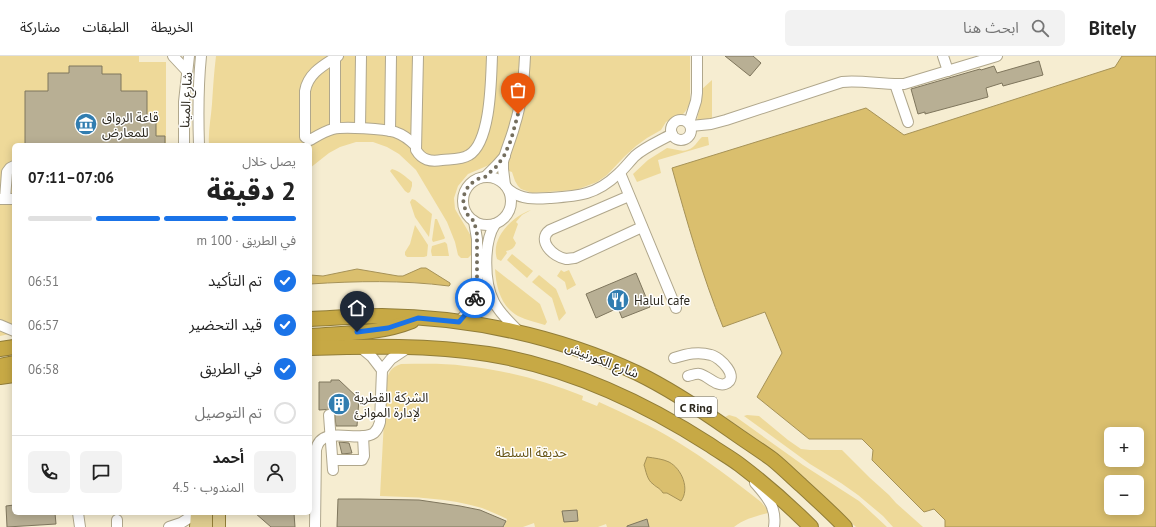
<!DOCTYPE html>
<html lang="ar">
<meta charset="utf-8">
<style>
body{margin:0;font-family:"PT Sans","Noto Sans Arabic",sans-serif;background:#f2f2f2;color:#222;direction:rtl;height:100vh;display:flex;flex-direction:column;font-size:15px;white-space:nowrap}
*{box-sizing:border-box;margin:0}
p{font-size:13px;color:#767676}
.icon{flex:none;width:22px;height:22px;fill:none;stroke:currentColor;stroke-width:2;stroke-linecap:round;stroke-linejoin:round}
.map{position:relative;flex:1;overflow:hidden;direction:ltr}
.drawer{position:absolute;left:12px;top:87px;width:300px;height:372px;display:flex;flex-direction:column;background:#fff;border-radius:6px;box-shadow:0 2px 10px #0003;direction:rtl}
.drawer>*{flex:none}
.controls{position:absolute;left:1104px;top:371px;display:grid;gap:8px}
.controls a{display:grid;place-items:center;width:40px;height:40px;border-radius:6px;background:#fff;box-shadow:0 2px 10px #0003;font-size:20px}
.pin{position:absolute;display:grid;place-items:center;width:34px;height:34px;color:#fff;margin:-41px -17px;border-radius:50% 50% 50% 0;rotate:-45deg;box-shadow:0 0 4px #0007}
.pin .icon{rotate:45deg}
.courier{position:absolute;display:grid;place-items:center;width:40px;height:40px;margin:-20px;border:3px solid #1a73e8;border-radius:50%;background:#fff;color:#222;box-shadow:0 1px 5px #0007}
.overview em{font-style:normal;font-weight:800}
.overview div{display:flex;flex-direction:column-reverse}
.overview{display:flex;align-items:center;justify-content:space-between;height:68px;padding:0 16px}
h1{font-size:26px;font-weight:800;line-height:30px}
.bar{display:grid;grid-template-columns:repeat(4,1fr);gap:6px 4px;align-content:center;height:48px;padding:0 16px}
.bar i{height:5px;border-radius:3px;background:#e0e0e0}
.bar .current{background:#1a73e8}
.bar p{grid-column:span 4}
.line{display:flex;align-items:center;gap:10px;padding:0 16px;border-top:1px solid #e0e0e0}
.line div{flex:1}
.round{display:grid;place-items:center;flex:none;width:42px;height:42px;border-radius:6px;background:#f2f2f2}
ol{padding:0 16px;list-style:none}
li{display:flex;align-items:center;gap:12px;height:44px}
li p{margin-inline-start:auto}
li .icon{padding:4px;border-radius:50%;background:#1a73e8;color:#fff;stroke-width:4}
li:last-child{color:#767676}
li i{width:22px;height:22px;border:2px solid #e0e0e0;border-radius:50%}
header{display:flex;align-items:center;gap:24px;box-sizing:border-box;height:56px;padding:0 20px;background:#fff;border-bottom:1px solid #e0e0e0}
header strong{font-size:19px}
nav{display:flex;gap:22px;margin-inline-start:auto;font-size:14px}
.search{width:280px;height:36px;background:#f2f2f2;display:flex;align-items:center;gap:10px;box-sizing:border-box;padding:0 14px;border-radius:6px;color:#767676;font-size:15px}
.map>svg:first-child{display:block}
.green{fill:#eed999}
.water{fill:#dabf6e;stroke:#a69257;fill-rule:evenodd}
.building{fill:#b8af94;stroke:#7f765d}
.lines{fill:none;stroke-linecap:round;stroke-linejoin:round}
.minor-casing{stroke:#b0a78c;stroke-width:12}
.major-casing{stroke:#917d38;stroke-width:14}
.highway-casing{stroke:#917d38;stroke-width:16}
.minor{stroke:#fff;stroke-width:10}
.major{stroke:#ddcb8f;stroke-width:12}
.highway{stroke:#c7a945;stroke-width:14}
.done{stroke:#746e5e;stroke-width:4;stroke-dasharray:0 7.2}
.route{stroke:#1a73e8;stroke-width:5}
.labels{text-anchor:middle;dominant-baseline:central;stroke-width:3;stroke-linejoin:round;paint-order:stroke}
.shield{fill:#fff;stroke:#6d6a63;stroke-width:1}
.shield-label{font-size:12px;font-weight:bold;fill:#2e2a20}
.street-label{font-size:13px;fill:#2e2a20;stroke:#fff}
.poi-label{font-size:13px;fill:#2e2a20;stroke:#fff;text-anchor:start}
.park-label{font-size:13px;fill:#665416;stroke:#fff}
</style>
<header>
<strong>Bitely</strong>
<div class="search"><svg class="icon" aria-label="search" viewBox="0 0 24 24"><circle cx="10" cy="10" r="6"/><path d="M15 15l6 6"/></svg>ابحث هنا</div>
<nav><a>الخريطة</a><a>الطبقات</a><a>مشاركة</a></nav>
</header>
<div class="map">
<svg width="1156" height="471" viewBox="0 0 1156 471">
<rect width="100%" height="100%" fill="#f6edd1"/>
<!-- green -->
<g class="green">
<path d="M0,0H139V6H166V89H14V277L0,280Z"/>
<path d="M216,0H690V48L685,56L682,59L674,61L666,66L661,74L647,82L636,90L624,101L607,119L597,126L576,134L532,137L521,133L518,130L515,125L512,116L489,109L468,118L458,130L454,142L455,153L471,180V199L468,202H461L458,199L455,186L447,166L416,114L399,98L387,91L373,86H356L340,91L329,97L310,112V89H209C208,75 211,62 212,48C213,32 214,16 216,0Z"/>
<path d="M712,24V64H697L701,44V34Z"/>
<path d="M702,81H708L709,89L658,104L661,117L637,126L633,118L648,104L667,92C677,93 684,98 693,91C697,88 698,84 702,81Z"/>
<path d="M392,113C400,115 406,121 412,126V130L410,136L408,137L405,135L390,115Z"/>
<path d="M412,143L415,144L432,158L429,181L415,161L410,146Z"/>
<path d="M531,154L522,159L516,166L518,168L513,182L516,187C514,192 512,194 506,195L507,197L501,205L497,203C490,182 513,160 531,154Z"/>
<path d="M435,163H437L445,182L444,183L433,186L432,184Z"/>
<path d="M415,169L428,189L427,200L424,201H407L405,199V196L410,188Z"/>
<path d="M445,186L447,188L449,200H432L431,195L432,190Z"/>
<path d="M512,198L533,215L527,222L507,204Z"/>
<path d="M495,213L540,248L547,266L545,269C536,266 526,264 518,260C501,251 496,231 495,213Z"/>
<path d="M561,214L564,216L569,214L576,229L567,234L565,226L557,220Z"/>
<path d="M539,219L556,233L566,257L559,265L552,242L532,226Z"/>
<path d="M401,308C422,308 444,307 465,310C506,314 545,325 583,340L582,344L597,350L599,346C625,358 652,370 676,385C706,403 733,424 761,446L767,453L768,457C757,460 744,463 734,471H607L606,468L598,471H535L534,467L523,471H504L507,463C499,459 490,455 482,452C449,442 414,441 380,440L386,326C389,316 390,312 401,308Z"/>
<path d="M729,359L736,361L803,409L859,445L887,471H856C821,439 787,407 750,379C742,372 733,367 725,361Z"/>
<path d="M747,359L759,360L788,384L801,393L810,394H842L870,422L889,439L896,447L923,471H893L883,460L858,439L841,427L810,408L744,360Z"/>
</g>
<!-- water -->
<g class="water">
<path d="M1122,0H1156V471H945V464L934,453L924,456L872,404L873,394L862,383H809L757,341L782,297L765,256L723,271C702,219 687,166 672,112L866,52L904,79L1115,11ZM1111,378H1137V404H1111ZM1111,426H1137V452H1111Z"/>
<path d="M421,212H426L450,227V229L449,230C402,224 357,225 310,228V219L323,220L357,213L398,220H403Z"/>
<path d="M647,401C654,402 663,403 669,406C682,413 690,433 681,445L667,437H663C659,431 657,432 653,428C647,424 646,415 644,409Z"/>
</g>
<!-- building -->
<g class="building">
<path d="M725,0H753L761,7L750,20Z"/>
<path d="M1039,5L1043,19L1003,30L1002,27L986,32L988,41L925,58V56L918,58L911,33L980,13L981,14L994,10L997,17Z"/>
<path d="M69,10H102V18H121V35H147V60H156V80H165V89H25V35H48V17H69Z"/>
<path d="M636,217L650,251L622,262L618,252L596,262L586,238Z"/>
<path d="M331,324H339L359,343L357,370H336L334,353L319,354V326H331Z"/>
<path d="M339,386L349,387L352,397L342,398Z"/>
<path d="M338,443H360L419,444L460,450L480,454L506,465L503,471H337Z"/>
<path d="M14,449V457H55L56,468L7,471L6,450Z"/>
<path d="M577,454L578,465L564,466L562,455Z"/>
<path d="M255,457H294L295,471H271Z"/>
<path d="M647,463L649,471H627V470Z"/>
</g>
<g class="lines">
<!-- minor casing -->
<g class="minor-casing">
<g id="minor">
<path d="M173,0L187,15"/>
<path d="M338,0C324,9 308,17 305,35V81L310,84C317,80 325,75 333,73C343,70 385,73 395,76C404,79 410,84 416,90"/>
<path d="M418,0L416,94C422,104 430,106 442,104C451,103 461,104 469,99C491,86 491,23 492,0"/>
<path d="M943,0L948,15"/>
<path d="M335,2V72"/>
<path d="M895,28L908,66"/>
<circle cx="681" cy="74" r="10"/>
<path d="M689,67L696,45L697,37V0"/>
<path d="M691,70L711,68L726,64L842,26C863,24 883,29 904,28L997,0"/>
<path d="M360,72L361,0"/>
<path d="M390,75L391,0"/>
<path d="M184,89V46L189,0"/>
<path d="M199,89C198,59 198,30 201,0"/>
<path d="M620,117L676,252"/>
<circle cx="487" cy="145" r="24"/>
<path d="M485,121L497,109L505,100"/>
<path d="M505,129L503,113V106C506,93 512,81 515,68C522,46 524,23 525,0"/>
<path d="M509,134C522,144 535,143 550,142C579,140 596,139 618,118C624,113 629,106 635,100C645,91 660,85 672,78"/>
<path d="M629,140L550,174C536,184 553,201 566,203C569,203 572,202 575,202L642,171"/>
<path d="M0,143H14"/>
<path d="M5,143L7,116L10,112L14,110"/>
<path d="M495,168C483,187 484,227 494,246C500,258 511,267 520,277"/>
<path d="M459,266L470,253L474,244L476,238L477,229V183L474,165"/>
<path d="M0,269L14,275"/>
<path d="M360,291L372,301L382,314"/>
<path d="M674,302C687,298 698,295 711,299C720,301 741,322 725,328C717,331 708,320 700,318C696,317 692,319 688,320"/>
<path d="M329,359L333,414"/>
<path d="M333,404H362L364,400L363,380"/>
<path d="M755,427C767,441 777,451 774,471"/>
<path d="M78,457L80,471"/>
<path d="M117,464V471"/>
<path d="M169,471L181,467L197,457"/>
<path d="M315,471L316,394C321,367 358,388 374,377C377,374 379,370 380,366L382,314L391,303L409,291"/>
</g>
</g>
<!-- major casing -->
<g class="major-casing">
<g id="major">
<path d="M206,457V471"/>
<path d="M219,457V471"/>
<path d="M196,471L197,457"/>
</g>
</g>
<!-- highway casing -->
<g class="highway-casing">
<g id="highway">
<path d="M310,263C334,262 358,260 382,260C469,261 558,280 637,317C670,333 700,353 730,374C744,384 758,393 772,403C782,411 792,421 801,429C816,443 831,456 845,471"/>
<path d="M310,280C344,277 380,278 412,265"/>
<path d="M310,292C369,290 429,289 488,298C567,311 643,346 710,389C720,396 731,402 740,409C765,428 789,449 811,471"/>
<path d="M0,293L14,291"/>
<path d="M0,310L14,307"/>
<path d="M0,321L14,319"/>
</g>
</g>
<!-- minor -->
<use href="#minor" class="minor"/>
<!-- major -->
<use href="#major" class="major"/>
<!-- highway -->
<use href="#highway" class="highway"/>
</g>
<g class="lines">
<!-- done -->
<path class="done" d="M475,242L477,230V178L474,165L469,161L466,156L464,149L463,143L465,136L468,131L473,126L478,123L485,121L497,110L504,100L511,84L518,58"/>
<!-- route -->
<path class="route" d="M357,276L388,272L418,262L459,266L470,253L475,242"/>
</g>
<!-- icons -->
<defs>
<g id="museum-disc" transform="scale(1.15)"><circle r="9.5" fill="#317db0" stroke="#fff"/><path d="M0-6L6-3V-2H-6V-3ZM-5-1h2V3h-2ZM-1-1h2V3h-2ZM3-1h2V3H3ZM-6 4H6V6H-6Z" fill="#fff"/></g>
<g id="restaurant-disc" transform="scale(1.15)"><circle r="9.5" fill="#317db0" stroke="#fff"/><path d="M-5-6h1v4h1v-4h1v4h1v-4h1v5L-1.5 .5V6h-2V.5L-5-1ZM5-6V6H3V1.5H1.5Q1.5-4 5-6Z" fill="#fff"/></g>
<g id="building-disc" transform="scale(1.15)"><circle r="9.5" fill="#317db0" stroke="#fff"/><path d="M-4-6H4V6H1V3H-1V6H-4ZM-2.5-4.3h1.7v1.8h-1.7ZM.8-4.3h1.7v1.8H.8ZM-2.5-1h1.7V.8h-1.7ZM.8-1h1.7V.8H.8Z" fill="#fff"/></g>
</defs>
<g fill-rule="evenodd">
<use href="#museum-disc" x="86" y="68"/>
<use href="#restaurant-disc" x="618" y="244"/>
<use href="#building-disc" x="339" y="348"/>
</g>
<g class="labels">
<!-- shield labels -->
<rect class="shield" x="675" y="341" width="42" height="20" rx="3"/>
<g class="shield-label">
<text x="696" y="351">C Ring</text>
</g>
<!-- street labels -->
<g class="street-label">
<text transform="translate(186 44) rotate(-87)">شارع المينا</text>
<text transform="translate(602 304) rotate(21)">شارع الكورنيش</text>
</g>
<!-- poi labels -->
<g class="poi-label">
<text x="102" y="61">قاعة الرواق<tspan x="102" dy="15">للمعارض</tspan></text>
<text x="634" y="244">Halul cafe</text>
<text x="354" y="341">الشركة القطرية<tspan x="354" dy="15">لإدارة الموانئ</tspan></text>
</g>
<!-- park labels -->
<g class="park-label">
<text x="531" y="396">حديقة السلطة</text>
</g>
</g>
</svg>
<div class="controls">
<a>+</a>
<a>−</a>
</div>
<div class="pin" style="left:518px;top:58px;background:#ea580c"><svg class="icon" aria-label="bag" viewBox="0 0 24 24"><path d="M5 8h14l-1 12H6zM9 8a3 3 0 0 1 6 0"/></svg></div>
<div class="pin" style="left:357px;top:276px;background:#1f2937"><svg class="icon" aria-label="home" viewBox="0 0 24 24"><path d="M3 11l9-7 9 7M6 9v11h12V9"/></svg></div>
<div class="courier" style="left:475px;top:242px"><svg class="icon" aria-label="bike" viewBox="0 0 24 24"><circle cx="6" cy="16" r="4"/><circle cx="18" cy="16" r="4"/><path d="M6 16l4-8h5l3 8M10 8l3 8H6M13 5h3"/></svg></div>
<section class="drawer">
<div class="overview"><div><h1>2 دقيقة</h1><p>يصل خلال</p></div><em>07:06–07:11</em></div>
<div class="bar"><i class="current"></i><i class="current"></i><i class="current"></i><i></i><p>في الطريق · 100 m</p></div>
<ol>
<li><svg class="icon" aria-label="check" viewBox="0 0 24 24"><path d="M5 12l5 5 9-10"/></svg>تم التأكيد<p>06:51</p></li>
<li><svg class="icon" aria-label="check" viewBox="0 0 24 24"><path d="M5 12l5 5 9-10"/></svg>قيد التحضير<p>06:57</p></li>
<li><svg class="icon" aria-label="check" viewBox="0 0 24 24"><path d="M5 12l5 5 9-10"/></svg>في الطريق<p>06:58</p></li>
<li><i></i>تم التوصيل</li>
</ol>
<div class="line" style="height:72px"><a class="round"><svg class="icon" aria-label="person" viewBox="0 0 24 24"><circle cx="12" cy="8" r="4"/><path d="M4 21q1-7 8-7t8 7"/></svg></a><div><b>أحمد</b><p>المندوب · 4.5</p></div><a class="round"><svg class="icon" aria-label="chat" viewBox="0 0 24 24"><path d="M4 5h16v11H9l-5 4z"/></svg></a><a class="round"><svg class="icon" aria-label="phone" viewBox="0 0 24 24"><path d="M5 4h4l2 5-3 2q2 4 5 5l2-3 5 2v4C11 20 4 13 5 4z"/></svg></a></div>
</section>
</div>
